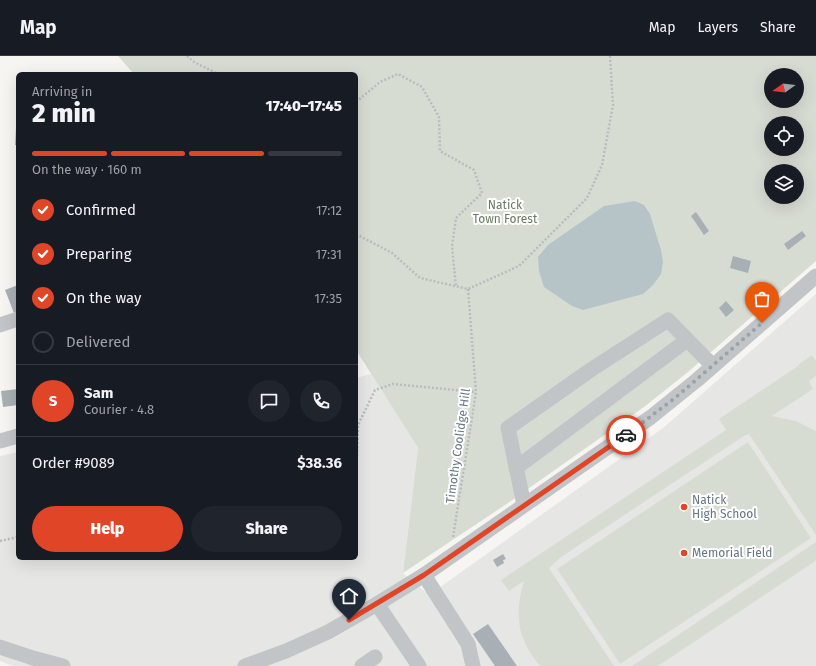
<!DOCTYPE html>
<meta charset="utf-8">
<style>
body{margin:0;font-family:"Fira Sans",sans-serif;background:#20242c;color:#f1f3f6;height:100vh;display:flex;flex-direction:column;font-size:15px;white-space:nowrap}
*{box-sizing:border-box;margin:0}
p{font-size:13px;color:#9ea1a6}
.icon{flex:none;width:22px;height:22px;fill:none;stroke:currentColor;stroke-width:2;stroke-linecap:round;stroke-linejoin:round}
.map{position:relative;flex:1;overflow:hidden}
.side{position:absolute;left:16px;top:16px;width:342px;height:488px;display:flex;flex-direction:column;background:#171b24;border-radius:6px;box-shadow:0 4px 16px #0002}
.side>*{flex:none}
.needle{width:26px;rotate:256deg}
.tools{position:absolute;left:764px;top:12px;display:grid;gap:8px}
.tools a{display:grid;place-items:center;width:40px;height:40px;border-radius:50%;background:#171b24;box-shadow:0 4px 16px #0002;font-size:20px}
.pin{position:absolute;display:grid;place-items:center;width:34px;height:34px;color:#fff;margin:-41px -17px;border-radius:50% 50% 50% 0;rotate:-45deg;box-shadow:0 0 4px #0007}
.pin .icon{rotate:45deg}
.courier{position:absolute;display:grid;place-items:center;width:40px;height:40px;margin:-20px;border:3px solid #e14527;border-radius:50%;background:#fff;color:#222;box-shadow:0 1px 5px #0007}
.headline em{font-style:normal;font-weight:800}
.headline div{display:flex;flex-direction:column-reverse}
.headline{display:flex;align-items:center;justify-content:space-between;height:68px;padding:0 16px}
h1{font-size:26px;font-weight:800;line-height:30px}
.bar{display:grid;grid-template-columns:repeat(4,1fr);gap:6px 4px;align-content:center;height:48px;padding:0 16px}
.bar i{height:5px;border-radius:3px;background:#363941}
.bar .current{background:#e14527}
.bar p{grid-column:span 4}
.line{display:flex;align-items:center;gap:10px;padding:0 16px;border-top:1px solid #363941}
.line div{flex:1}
.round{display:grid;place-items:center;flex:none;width:42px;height:42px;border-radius:21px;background:#20242c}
ol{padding:0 16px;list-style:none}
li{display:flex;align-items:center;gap:12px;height:44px}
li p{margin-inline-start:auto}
li .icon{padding:4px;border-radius:50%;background:#e14527;color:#fff;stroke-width:4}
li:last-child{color:#9ea1a6}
li i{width:22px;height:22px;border:2px solid #363941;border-radius:50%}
.primary-button{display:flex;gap:8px;margin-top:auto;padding:8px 16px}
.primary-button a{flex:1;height:46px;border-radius:24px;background:#e14527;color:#fff;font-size:16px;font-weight:800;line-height:46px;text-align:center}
.primary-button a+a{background:#20242c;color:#f1f3f6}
header{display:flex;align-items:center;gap:24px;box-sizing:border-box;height:56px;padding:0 20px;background:#171b24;border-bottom:1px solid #363941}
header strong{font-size:19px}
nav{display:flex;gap:22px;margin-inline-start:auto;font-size:14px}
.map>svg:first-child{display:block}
.built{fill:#e6e7e5}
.green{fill:#d7dcd3;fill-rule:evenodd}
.water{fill:#b6c4c7}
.building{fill:#a8b0b5}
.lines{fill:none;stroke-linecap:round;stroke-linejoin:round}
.path{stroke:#b9bcbe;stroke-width:2.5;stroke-dasharray:2 2;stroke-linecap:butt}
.minor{stroke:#c1c5c8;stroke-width:15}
.done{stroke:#98a3aa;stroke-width:4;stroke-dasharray:0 7.2}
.route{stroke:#e14527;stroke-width:5}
.poi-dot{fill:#e14527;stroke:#fff;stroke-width:1.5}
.labels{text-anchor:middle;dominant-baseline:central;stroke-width:4;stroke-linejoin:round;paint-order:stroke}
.park-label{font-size:12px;fill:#697a63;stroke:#fff}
.street-label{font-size:12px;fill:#657783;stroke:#fff}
.poi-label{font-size:12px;fill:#657783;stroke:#fff;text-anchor:start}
</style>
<header>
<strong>Map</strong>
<nav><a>Map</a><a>Layers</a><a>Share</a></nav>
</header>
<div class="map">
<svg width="816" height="610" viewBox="0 0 816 610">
<rect width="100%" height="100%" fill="#f6f5f2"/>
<!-- built -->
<path class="built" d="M816,238V610H13L0,605V400L18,396V502H356V322L371,318L418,392L403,517L429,539L663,372Z"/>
<!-- green -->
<g class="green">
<path d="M118,0H816V205L688,316L644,351L508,447L403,517L418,392L356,294V18H134ZM771,19H797V45H771ZM771,67H797V93H771ZM771,115H797V141H771Z"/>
<path d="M812,299L816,305V320L809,325L813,333L772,360L796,365L816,375V479L749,378L744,380L561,501L549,512L614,610H540C517,583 514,558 524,525L509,535L501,524L726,374L719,363L798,310V309Z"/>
<path d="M748,386L811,482L620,608L557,513Z"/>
<path d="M816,486V504L814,506L658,610H632Z"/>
</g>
<!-- water -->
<path class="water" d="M635,145L644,149L650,158L661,194L663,206L661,218L653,229L643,238L583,254L572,250L544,231L539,215L538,201L548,189L604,150Z"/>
<!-- building -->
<g class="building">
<path d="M16,72H18V89H15Z"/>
<path d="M696,156L709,175L704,179L691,160Z"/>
<path d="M802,175L806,180L788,194L784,188Z"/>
<path d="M733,200L751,205L748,217L730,212Z"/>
<path d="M18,229V256L14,257L5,234Z"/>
<path d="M726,245L734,254L726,261L719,252Z"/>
<path d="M18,333V349L3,351L1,335Z"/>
<path d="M503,498L506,503L503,504L504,507L497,511L493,504Z"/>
<path d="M488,568L517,610H495L473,578Z"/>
</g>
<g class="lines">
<!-- path -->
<g class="path">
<path d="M187,0L194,6L218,18"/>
<path d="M356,46L380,26L398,18L422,31L439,61L440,95L474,114L482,137L456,162L452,190L456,231"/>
<path d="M356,178L392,197L420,222L468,233L519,210L587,142L602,109L613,49L610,0"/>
<path d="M356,428L358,369L375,334L393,328L476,336"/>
<path d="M453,481L476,336L468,233"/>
<path d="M0,485L18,481"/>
</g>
<!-- minor -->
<g class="minor">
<path d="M0,269L18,263"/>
<path d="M0,385L18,380"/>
<path d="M516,412L687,284"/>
<path d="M524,449L508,372L592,313L668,264L713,310"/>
<path d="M424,519L468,588L473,610"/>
<path d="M377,548L419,610"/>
<path d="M0,591L33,602L63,610"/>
<path d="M245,610L286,595L328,576L377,548L424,519L651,361L697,324L816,220"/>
<path d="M362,610L375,601"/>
</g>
</g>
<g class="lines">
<!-- done -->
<path class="done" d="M626,379L675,342L762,267"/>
<!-- route -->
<path class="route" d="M349,564L424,519L626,379"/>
</g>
<!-- markers -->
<g class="poi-dot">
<circle cx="684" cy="451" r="4"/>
<circle cx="684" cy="497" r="4"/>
</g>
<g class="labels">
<!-- park labels -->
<g class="park-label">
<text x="505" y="149">Natick<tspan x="505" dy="14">Town Forest</tspan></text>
</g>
<!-- street labels -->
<g class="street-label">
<text transform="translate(458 390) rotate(-82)">Timothy Coolidge Hill</text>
</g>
<!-- poi labels -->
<g class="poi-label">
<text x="692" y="444">Natick<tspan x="692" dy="14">High School</tspan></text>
<text x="692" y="497">Memorial Field</text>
</g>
</g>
</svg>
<div class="tools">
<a><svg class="needle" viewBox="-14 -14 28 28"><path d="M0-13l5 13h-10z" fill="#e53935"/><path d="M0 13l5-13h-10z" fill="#9ea1a6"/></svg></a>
<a><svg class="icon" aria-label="locate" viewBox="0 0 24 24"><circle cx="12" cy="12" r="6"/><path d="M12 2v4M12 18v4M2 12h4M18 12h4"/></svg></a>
<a><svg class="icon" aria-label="layers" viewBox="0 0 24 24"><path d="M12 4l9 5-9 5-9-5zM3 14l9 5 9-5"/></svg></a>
</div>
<div class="pin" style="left:762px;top:267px;background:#ea580c"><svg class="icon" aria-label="bag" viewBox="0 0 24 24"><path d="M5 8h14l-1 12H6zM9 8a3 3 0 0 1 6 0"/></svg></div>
<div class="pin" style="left:349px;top:564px;background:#1f2937"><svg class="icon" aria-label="home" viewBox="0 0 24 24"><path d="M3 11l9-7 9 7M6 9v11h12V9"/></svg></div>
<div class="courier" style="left:626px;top:379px"><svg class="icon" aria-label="car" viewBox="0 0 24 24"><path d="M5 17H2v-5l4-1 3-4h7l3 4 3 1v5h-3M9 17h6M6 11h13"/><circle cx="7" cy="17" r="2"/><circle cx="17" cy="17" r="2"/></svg></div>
<section class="side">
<div class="headline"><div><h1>2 min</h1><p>Arriving in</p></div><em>17:40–17:45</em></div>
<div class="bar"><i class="current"></i><i class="current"></i><i class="current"></i><i></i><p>On the way · 160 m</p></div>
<ol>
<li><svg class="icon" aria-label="check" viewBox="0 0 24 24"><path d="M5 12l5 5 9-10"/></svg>Confirmed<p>17:12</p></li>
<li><svg class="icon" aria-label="check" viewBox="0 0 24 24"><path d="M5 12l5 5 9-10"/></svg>Preparing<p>17:31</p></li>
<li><svg class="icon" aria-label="check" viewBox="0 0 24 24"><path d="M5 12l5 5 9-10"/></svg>On the way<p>17:35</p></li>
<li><i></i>Delivered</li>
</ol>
<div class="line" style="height:72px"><b class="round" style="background:#e14527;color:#fff">S</b><div><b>Sam</b><p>Courier · 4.8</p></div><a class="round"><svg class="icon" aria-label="chat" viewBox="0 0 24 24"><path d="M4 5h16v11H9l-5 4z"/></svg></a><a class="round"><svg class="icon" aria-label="phone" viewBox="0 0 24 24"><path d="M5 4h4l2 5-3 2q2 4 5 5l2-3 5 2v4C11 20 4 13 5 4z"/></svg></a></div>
<div class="line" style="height:52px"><div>Order #9089</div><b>$38.36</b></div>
<div class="primary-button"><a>Help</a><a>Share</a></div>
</section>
</div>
